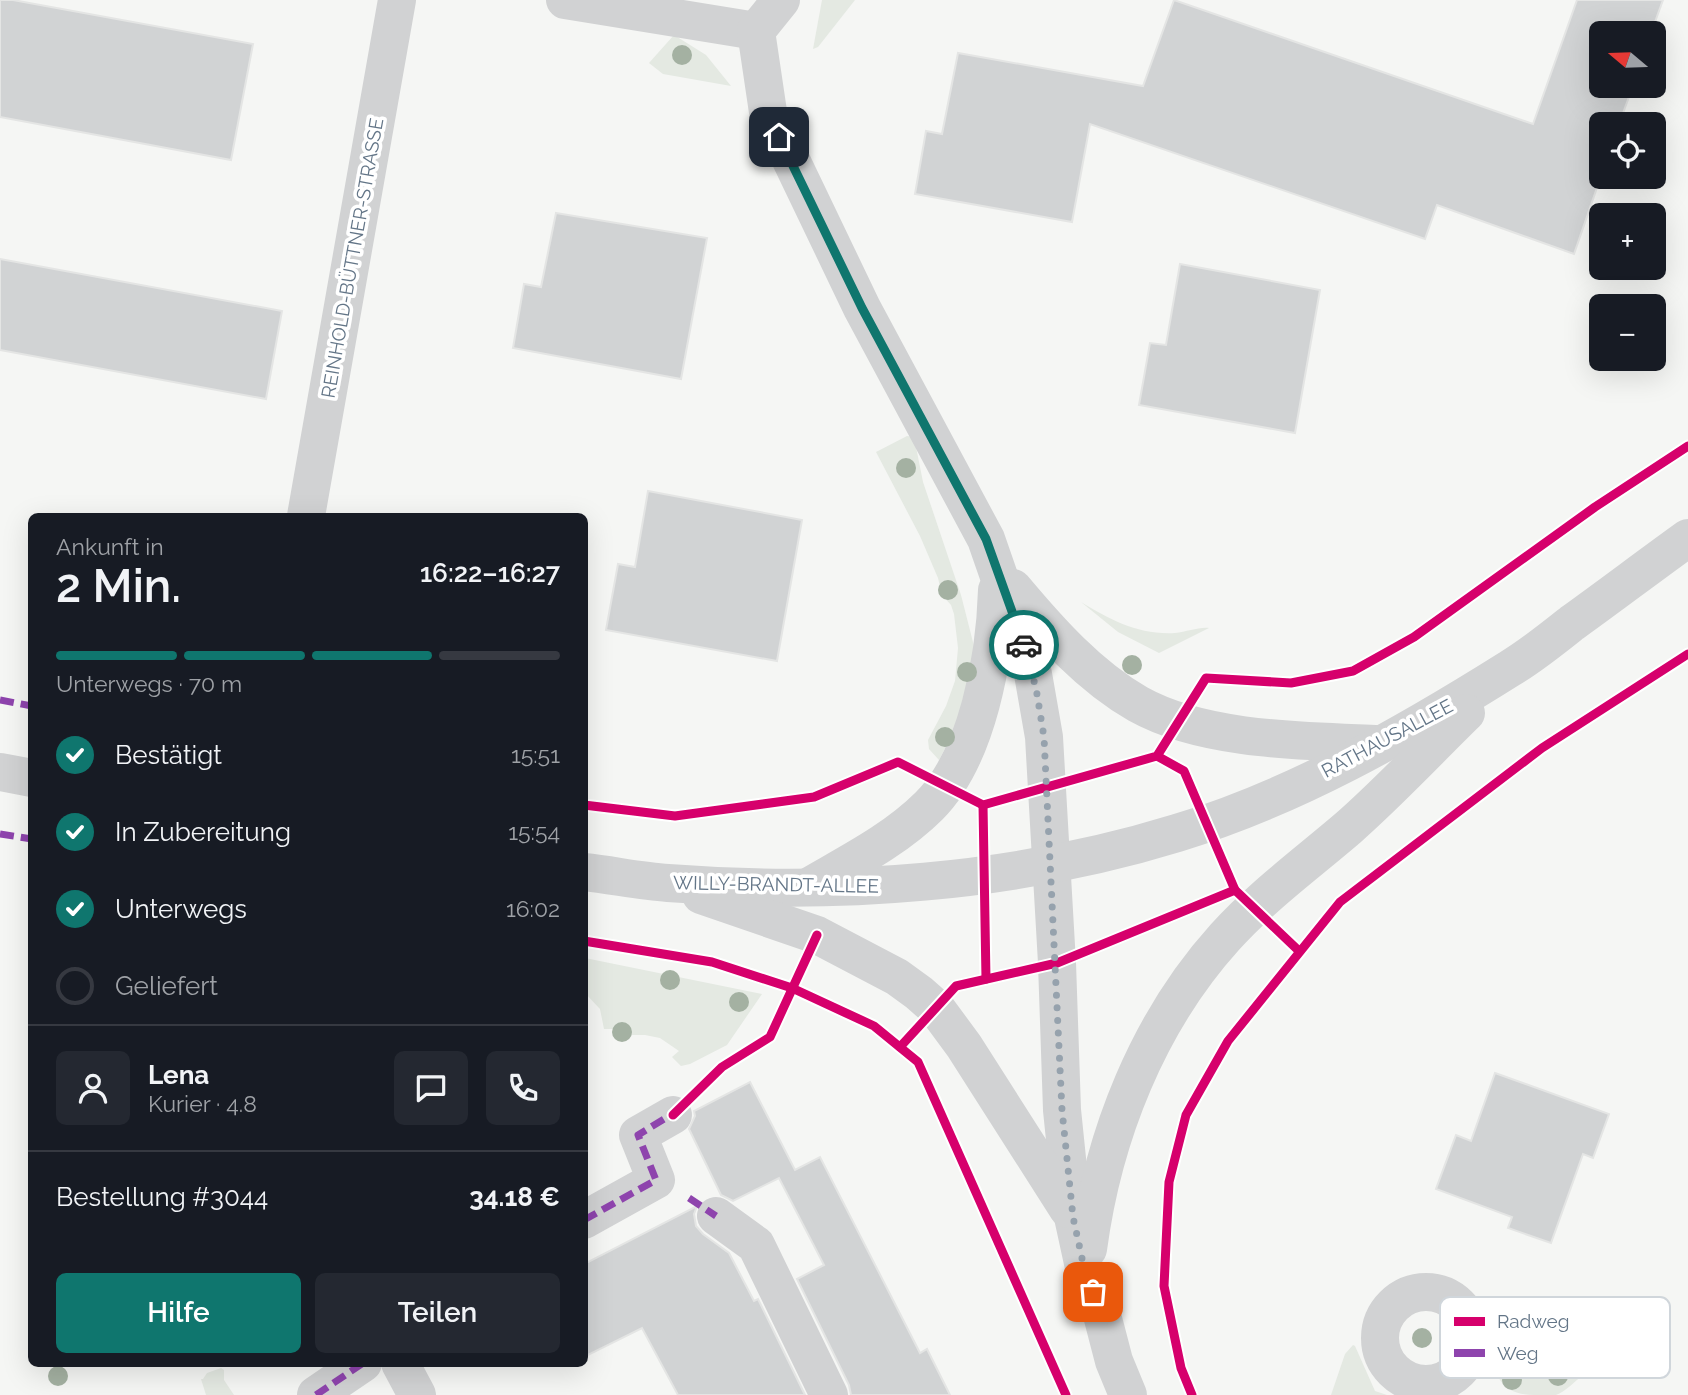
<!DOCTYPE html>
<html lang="de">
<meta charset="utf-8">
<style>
body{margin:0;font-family:Raleway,sans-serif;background:#242831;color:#f1f3f6;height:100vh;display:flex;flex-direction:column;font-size:26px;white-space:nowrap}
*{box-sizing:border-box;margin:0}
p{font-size:23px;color:#9ea1a6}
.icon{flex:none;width:38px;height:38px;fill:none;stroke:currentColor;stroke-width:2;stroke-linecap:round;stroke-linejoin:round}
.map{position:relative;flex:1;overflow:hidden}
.drawer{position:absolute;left:28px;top:513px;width:560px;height:854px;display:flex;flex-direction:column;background:#171b24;border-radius:10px;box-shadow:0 7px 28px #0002}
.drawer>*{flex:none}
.needle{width:46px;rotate:289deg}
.buttons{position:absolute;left:1589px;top:21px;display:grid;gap:14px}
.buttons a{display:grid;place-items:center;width:77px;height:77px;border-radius:10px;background:#171b24;box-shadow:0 7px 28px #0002;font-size:35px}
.pin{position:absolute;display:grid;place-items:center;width:60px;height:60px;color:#fff;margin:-30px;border-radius:14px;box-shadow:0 4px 10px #0006}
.courier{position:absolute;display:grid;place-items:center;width:70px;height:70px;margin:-35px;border:5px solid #0f766e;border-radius:50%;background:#fff;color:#222;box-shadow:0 2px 9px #0007}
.summary em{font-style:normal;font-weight:600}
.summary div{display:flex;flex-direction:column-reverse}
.summary{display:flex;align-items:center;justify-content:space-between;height:119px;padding:0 28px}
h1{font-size:46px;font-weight:600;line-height:52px}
.bar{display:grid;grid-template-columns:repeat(4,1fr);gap:10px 7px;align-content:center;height:84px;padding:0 28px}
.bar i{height:9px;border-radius:5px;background:#363941}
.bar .on{background:#0f766e}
.bar p{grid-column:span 4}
.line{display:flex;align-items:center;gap:18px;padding:0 28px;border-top:2px solid #363941}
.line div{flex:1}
.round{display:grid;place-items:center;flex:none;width:74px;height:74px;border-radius:10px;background:#242831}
ol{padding:0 28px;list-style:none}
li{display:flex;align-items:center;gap:21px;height:77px}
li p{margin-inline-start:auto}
li .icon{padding:7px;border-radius:50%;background:#0f766e;color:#fff;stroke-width:4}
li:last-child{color:#9ea1a6}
li i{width:38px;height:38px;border:4px solid #363941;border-radius:50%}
.action{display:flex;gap:14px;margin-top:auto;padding:14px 28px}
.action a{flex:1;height:80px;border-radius:10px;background:#0f766e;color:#fff;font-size:28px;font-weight:600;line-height:80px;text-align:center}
.action a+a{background:#242831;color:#f1f3f6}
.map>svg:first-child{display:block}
.green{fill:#e4e9e2}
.building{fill:#d1d3d4;stroke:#e4e5e4;stroke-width:2}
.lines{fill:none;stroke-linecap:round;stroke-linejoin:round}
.minor{stroke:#d1d2d3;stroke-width:38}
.quiet{stroke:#8e44ad;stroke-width:7;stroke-dasharray:14 7;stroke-linecap:butt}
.cycleway-casing{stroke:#fff;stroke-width:13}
.cycleway{stroke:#d6006c;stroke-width:9}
.tree{fill:#a4b1a2}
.done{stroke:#96a2ad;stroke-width:7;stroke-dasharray:0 12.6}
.route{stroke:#0f766e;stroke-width:9}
.labels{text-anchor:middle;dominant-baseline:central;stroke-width:7;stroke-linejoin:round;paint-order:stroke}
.street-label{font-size:19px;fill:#637587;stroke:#fff}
.key{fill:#fff;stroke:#d0d6db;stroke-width:2}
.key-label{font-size:19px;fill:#637587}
</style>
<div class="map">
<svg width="1688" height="1395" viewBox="0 0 1688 1395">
<rect width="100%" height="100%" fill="#f5f6f4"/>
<!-- green -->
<g class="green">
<path d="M822,0H855L818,47L813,49Z"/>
<path d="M674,35L706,55L731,86L663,74L649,63Z"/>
<path d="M907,436L914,437L923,482L961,595L975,650L972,695L939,760L929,749L928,740L946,706L955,681L958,648L954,614L951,605L942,595L938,578L920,536L876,452Z"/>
<path d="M1081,602C1111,620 1138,635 1175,633C1187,632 1198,627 1209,628L1159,653L1118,632Z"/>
<path d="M585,958L762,994L727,1045L690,1064L681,1066L672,1057L679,1051L660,1038L645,1035H630L617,1029H604L600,1009L585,993Z"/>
<path d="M1491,1343L1583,1375C1575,1381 1565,1392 1556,1395C1550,1395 1540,1395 1534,1395C1500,1395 1492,1373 1491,1343Z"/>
<path d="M1353,1345L1355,1346L1375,1391L1387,1395H1331L1345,1354Z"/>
<path d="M221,1368L224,1370V1380L234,1395H206L201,1379H203L207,1373Z"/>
</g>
<!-- building -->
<g class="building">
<path d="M0,0H13L253,44L231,160L0,117Z"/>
<path d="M1174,0L1533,124L1577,0H1663L1651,33H1601V86H1633L1619,124H1601V176L1574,254L1437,205L1425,239L1090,124L1072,222L915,194L926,131L942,134L958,53L1143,86Z"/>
<path d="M556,213L707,238L681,379L513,348L524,284L541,287Z"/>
<path d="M0,259L282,311L266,399L0,350Z"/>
<path d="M1180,264L1320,290L1295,433L1139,405L1150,343L1166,345Z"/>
<path d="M648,491L802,520L777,661L606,630L618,564L635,567Z"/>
<path d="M1495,1073L1609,1114L1593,1158L1583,1154L1551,1243L1508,1228L1512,1217L1436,1189L1456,1135L1471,1141Z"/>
<path d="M750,1082L795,1170L820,1157L920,1353L927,1349L950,1395H851L849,1385L797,1279L824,1265L779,1178L733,1201L721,1195L689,1129L695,1116L694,1111Z"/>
<path d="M697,1206L694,1214L696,1226L703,1234L729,1253L754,1301L758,1299L805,1395H678L642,1328L584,1357V1264Z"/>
</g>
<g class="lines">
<!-- minor -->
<g class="minor">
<path d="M565,0L756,31"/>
<path d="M781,0L756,31L768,112L862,308L986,539L1033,674L1044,737L1057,963L1062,1110L1073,1217L1085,1272L1101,1311L1114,1361L1128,1395"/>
<path d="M306,516L397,0"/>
<path d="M1013,588C1049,631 1089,676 1138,704C1204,741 1306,741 1379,744"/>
<path d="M0,772L32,778"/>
<path d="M584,872C612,875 640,881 668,883C836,896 1015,883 1177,833C1294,798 1407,733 1509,669C1531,656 1552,639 1572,623C1611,595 1649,566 1688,538"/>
<path d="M808,887C849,863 895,840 929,806C978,757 995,657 997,590"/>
<path d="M701,895L817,935L897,977L919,993L936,1008L964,1046L1068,1209"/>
<path d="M716,1216L756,1245L829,1395"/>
<path d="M584,1220L656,1180L638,1135L673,1115"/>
<path d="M1088,1249C1103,1136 1148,1022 1225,937C1262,896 1306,864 1348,828C1389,792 1427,751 1466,713"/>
<circle cx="1426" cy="1338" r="46"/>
<path d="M400,1363L417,1395"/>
<path d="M316,1395L363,1363"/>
</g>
<!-- quiet -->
<g class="quiet">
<path d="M0,700L32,706"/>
<path d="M0,834L32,839"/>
<path d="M689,1198L716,1216"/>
<path d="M584,1220L656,1180L638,1135L677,1111"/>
<path d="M316,1395L363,1363"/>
</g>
<!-- cycleway casing -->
<g class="cycleway-casing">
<g id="cycleway">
<path d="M1157,756L1184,771L1235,890L1299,951"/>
<path d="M584,805L675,816L814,797L898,762L983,805L1157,756L1206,678L1291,683L1353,671L1414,637L1595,507L1688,446"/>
<path d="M983,805L986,979"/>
<path d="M584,941L712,962L792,988L874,1026L918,1062L1066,1395"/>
<path d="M900,1047L956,986L1057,963L1235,890"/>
<path d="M673,1115L722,1067L770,1037L817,935"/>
<path d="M1192,1395L1181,1368L1164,1286L1169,1182L1186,1115L1228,1041L1340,902L1542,748L1688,654"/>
</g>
</g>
<!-- cycleway -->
<use href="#cycleway" class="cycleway"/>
</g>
<!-- trees -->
<g class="tree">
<circle cx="682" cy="55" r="10"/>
<circle cx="906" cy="468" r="10"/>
<circle cx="948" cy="590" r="10"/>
<circle cx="1132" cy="665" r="10"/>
<circle cx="967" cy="672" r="10"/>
<circle cx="945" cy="737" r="10"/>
<circle cx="670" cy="980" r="10"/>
<circle cx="739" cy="1002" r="10"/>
<circle cx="622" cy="1032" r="10"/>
<circle cx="1422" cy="1338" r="10"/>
<circle cx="58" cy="1376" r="10"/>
<circle cx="1558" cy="1376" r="10"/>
<circle cx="1512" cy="1380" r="10"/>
</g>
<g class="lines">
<!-- done -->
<path class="done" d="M1024,645L1036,688L1044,737L1062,1110L1073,1217L1085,1272L1093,1292"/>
<!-- route -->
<path class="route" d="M779,137L862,308L986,539L1024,645"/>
</g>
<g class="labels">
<!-- street labels -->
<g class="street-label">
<text transform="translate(352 258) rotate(-80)">REINHOLD-BÜTTNER-STRASSE</text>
<text transform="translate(1387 738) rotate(-28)">RATHAUSALLEE</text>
<text transform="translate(776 884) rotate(1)">WILLY-BRANDT-ALLEE</text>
</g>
</g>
<!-- legend -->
<rect x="1440" y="1297" width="230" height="81" rx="10" class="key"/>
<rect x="1454" y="1317" width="31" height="9" fill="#d6006c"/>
<rect x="1454" y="1349" width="31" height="8" fill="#8e44ad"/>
<g class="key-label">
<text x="1497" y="1328">Radweg</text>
<text x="1497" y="1360">Weg</text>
</g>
</svg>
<div class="buttons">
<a><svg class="needle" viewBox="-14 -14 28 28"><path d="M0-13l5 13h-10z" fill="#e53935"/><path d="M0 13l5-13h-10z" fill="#9ea1a6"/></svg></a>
<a><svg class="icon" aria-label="locate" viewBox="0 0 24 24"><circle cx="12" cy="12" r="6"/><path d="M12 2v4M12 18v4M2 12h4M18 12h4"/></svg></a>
<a>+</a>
<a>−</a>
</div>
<div class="pin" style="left:1093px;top:1292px;background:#ea580c"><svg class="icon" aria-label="bag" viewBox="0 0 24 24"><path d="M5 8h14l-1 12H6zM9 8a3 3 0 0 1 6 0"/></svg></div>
<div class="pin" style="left:779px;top:137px;background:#1f2937"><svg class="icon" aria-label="home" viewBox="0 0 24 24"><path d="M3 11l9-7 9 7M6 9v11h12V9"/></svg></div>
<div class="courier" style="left:1024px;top:645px"><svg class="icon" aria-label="car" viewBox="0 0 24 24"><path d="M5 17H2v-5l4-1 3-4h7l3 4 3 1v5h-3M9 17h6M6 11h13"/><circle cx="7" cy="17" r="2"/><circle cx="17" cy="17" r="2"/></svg></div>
<section class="drawer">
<div class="summary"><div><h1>2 Min.</h1><p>Ankunft in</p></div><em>16:22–16:27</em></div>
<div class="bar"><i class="on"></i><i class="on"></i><i class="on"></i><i></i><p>Unterwegs · 70 m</p></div>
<ol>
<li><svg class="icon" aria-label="check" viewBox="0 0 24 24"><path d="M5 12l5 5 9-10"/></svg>Bestätigt<p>15:51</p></li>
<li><svg class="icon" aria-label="check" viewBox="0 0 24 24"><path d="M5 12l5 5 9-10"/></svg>In Zubereitung<p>15:54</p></li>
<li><svg class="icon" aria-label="check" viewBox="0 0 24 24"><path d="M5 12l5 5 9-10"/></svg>Unterwegs<p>16:02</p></li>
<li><i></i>Geliefert</li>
</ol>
<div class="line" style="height:126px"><a class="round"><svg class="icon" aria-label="person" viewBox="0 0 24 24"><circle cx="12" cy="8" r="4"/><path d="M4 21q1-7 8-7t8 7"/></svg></a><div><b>Lena</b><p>Kurier · 4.8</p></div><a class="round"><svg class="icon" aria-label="chat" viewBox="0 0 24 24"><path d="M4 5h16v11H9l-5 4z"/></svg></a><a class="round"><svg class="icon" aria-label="phone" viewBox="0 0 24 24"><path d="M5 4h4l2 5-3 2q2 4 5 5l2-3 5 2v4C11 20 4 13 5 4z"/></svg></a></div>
<div class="line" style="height:91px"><div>Bestellung #3044</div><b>34.18 €</b></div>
<div class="action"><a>Hilfe</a><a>Teilen</a></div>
</section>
</div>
